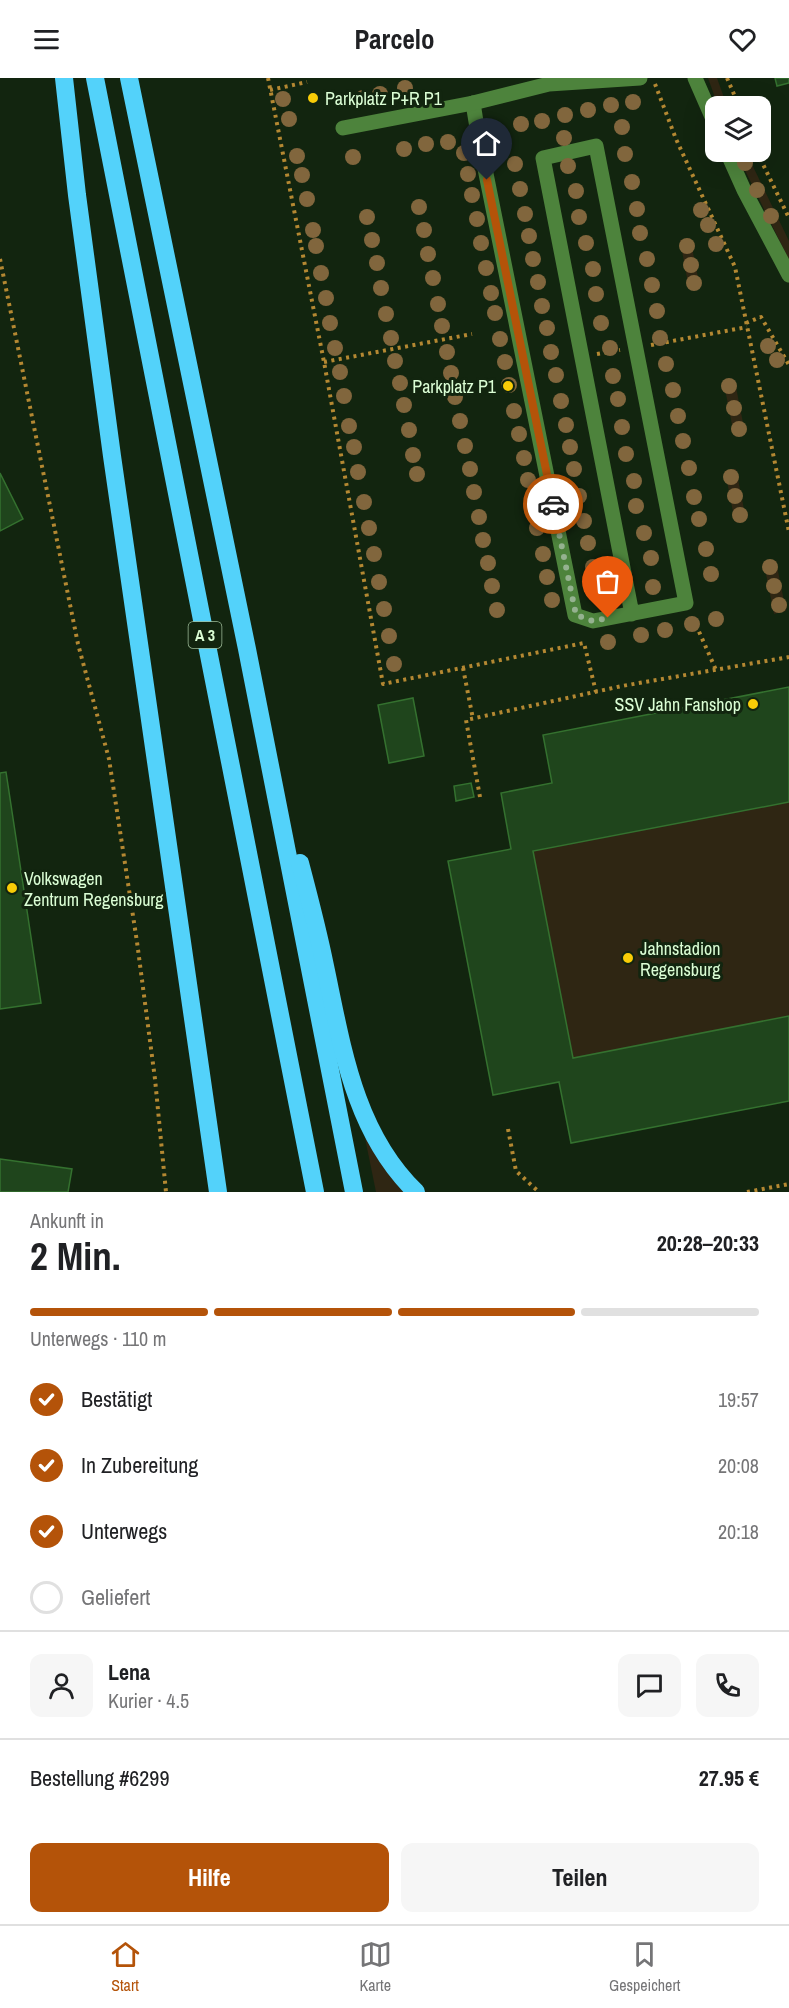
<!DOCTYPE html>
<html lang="de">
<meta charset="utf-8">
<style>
body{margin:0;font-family:"Archivo Narrow",sans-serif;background:#f6f6f6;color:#202124;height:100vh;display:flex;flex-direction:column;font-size:22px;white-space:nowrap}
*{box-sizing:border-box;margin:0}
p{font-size:20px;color:#757577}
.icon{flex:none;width:33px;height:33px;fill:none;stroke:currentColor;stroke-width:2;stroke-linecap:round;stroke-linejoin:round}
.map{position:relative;height:1114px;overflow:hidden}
.drawer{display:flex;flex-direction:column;background:#fff;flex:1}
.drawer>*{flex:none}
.controls{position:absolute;left:705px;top:18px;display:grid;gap:12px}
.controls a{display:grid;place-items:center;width:66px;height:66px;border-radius:12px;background:#fff;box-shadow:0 6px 24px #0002;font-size:30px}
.pin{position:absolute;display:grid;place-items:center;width:51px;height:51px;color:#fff;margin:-62px -26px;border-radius:50% 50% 50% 0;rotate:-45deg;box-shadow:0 0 6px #0007}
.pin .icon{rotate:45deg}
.courier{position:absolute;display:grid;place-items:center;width:60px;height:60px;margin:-30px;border:4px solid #b45309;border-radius:50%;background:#fff;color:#222;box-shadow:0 2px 8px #0007}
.overview em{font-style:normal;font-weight:700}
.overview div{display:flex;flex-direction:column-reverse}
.overview{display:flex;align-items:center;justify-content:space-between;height:102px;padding:0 30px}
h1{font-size:39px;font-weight:700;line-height:45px}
.bar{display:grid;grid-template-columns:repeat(4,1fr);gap:9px 6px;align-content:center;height:72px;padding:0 30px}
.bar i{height:8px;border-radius:4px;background:#e0e0e0}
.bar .active{background:#b45309}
.bar p{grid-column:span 4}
.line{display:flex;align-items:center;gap:15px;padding:0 30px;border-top:2px solid #e0e0e0}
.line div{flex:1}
.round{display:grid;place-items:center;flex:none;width:63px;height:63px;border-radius:12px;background:#f6f6f6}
ol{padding:0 30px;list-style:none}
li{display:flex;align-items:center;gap:18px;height:66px}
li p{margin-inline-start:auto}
li .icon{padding:6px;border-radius:50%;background:#b45309;color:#fff;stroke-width:4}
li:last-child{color:#757577}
li i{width:33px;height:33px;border:3px solid #e0e0e0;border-radius:50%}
.action{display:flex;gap:12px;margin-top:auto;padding:12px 30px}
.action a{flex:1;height:69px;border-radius:12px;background:#b45309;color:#fff;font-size:24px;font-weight:700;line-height:69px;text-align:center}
.action a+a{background:#f6f6f6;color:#202124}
header{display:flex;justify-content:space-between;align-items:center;height:78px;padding:0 30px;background:#fff;font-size:27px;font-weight:700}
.dock{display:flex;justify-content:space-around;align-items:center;height:84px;border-top:2px solid #e0e0e0;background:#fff;font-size:16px;color:#757577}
.dock a{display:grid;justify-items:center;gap:3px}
.dock .active{color:#b45309}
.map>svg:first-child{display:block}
.green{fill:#2f2613}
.building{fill:#1f451c;stroke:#34712f;stroke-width:1.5}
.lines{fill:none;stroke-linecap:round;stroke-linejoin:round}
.path{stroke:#b48832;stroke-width:4;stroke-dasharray:3 4.5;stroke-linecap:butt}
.minor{stroke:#4d833c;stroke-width:15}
.highway{stroke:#53d2fa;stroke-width:18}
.tree{fill:#81663d}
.done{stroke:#95b290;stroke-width:6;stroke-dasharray:0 10.8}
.route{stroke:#b45309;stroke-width:8}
.poi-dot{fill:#f8cc07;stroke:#12250f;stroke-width:2}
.labels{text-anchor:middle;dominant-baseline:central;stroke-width:6;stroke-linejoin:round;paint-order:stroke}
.shield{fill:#12250f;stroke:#9fbd9a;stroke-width:1.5}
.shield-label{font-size:16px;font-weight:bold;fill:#dbfed5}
.poi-label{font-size:18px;fill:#dbfed5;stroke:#12250f;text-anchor:start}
</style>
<header><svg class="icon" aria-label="menu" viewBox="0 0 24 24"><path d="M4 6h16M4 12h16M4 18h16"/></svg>Parcelo<svg class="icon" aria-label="heart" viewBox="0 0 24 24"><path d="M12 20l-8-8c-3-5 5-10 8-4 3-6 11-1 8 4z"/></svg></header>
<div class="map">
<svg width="789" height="1114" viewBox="0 0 789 1114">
<rect width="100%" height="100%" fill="#12250f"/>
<!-- green -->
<g class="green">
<path d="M708,0H717L727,28H718Z"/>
<path d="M736,74H746L789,163V182Z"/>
<path d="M690,160L700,209L689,211L680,162Z"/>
<path d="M735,304L745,355L734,357L724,306Z"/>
<path d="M736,391L746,441L735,444L725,393Z"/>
<path d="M776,483L786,533L774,536L764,486Z"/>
<path d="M789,609V1023L571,1065L559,1004L493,1017L448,783L511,771L501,715L552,705L543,657Z"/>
<path d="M365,1060L404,1114H376Z"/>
</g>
<!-- building -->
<g class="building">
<path d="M775,0H789V5L777,8Z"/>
<path d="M0,395L23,441L0,453Z"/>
<path d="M789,609V724L533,773L573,980L789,938V1023L571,1065L559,1004L493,1017L448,783L511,771L501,715L552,705L543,657Z"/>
<path d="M413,620L424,678L389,685L378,627Z"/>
<path d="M6,694L41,925L0,931V695Z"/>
<path d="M471,705L474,719L456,723L454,708Z"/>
<path d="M0,1081L72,1091L68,1114H0Z"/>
</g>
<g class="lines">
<!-- path -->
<g class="path">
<path d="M268,0L324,284L383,606L584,565L596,614"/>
<path d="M727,0L739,28"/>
<path d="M655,6L676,61L735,189L789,454"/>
<path d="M270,12L307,4"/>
<path d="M757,74L789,140"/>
<path d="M0,181L78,566L109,681L137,864L155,1001L166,1114"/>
<path d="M746,245L761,239L789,287"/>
<path d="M651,267L747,249"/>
<path d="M597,276L620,272"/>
<path d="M324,284L472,256"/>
<path d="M693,540L716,592"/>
<path d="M463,590L473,641"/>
<path d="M480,719L466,642L622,608L789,579"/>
<path d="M508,1051L516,1093L539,1114"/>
<path d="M747,1114L789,1106"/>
</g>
<!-- minor -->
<g class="minor">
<path d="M695,0L716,48"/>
<path d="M473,25L478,56L575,537L593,543L686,525L596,68L543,80L632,536"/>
<path d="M343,50L473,25L549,6L640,0"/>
<path d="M727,74L744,112L789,197"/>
</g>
<!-- highway -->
<g class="highway">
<path d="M64,0L77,117L112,378L218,1114"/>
<path d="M95,0L315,1114"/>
<path d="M129,0L247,571L354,1114"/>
<path d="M300,785C309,819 318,853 325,888C342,968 354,1054 416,1114"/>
</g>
</g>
<!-- trees -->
<g class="tree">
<circle cx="405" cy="10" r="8"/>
<circle cx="380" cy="16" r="8"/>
<circle cx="363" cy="20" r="8"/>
<circle cx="283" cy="21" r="8"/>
<circle cx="633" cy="24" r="8"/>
<circle cx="611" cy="27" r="8"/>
<circle cx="588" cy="32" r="8"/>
<circle cx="565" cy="37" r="8"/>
<circle cx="289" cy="41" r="8"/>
<circle cx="542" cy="43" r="8"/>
<circle cx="521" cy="46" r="8"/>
<circle cx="622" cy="49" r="8"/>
<circle cx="564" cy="60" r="8"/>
<circle cx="448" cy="64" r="8"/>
<circle cx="426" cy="66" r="8"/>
<circle cx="404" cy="71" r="8"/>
<circle cx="464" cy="75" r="8"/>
<circle cx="625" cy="76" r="8"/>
<circle cx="297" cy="78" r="8"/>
<circle cx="353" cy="79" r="8"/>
<circle cx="745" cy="85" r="8"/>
<circle cx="515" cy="86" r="8"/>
<circle cx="568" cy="88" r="8"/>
<circle cx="468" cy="96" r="8"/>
<circle cx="302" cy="97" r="8"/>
<circle cx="632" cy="104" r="8"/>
<circle cx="520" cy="111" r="8"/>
<circle cx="757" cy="112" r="8"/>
<circle cx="576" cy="113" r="8"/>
<circle cx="472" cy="117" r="8"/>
<circle cx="307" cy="121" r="8"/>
<circle cx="419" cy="129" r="8"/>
<circle cx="637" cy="131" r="8"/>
<circle cx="701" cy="132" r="8"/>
<circle cx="525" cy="136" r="8"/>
<circle cx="771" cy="138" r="8"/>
<circle cx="367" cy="139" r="8"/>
<circle cx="579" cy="139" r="8"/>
<circle cx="477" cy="141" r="8"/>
<circle cx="708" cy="147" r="8"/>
<circle cx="313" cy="152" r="8"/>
<circle cx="424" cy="152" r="8"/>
<circle cx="640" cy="155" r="8"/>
<circle cx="529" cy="158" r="8"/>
<circle cx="372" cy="162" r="8"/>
<circle cx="481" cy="165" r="8"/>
<circle cx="586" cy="165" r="8"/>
<circle cx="716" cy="166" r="8"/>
<circle cx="316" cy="168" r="8"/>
<circle cx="687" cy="168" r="8"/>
<circle cx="428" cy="176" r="8"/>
<circle cx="533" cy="181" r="8"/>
<circle cx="647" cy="181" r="8"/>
<circle cx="377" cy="185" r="8"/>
<circle cx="691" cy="187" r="8"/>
<circle cx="486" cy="190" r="8"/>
<circle cx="593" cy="191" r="8"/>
<circle cx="321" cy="195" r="8"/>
<circle cx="433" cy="200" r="8"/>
<circle cx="538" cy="204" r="8"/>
<circle cx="694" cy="205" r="8"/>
<circle cx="652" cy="207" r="8"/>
<circle cx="381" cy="210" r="8"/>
<circle cx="491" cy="215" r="8"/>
<circle cx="596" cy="216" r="8"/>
<circle cx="326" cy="220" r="8"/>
<circle cx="438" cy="226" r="8"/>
<circle cx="542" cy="228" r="8"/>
<circle cx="657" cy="233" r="8"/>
<circle cx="495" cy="235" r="8"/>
<circle cx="386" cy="236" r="8"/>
<circle cx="330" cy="245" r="8"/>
<circle cx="601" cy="245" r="8"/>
<circle cx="442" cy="248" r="8"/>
<circle cx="547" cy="250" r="8"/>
<circle cx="391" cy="260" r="8"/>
<circle cx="660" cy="260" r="8"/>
<circle cx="500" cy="261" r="8"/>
<circle cx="768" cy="268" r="8"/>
<circle cx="335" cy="270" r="8"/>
<circle cx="610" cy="270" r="8"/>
<circle cx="447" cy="274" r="8"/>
<circle cx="551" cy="274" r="8"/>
<circle cx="777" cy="282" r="8"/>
<circle cx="395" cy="283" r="8"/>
<circle cx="505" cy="284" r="8"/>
<circle cx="666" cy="286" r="8"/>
<circle cx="340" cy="294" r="8"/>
<circle cx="451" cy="295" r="8"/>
<circle cx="556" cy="297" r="8"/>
<circle cx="613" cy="298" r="8"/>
<circle cx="400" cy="305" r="8"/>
<circle cx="509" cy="307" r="8"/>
<circle cx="729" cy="308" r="8"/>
<circle cx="673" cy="312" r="8"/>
<circle cx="344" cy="318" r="8"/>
<circle cx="455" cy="319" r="8"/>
<circle cx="618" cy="321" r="8"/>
<circle cx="561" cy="323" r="8"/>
<circle cx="404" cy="327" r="8"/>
<circle cx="734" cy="330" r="8"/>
<circle cx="514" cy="333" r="8"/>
<circle cx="678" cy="338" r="8"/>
<circle cx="460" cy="343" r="8"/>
<circle cx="566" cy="347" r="8"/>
<circle cx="349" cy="348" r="8"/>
<circle cx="622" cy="349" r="8"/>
<circle cx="739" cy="351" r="8"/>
<circle cx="409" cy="352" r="8"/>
<circle cx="519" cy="356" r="8"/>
<circle cx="683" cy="363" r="8"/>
<circle cx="465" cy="368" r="8"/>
<circle cx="354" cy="369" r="8"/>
<circle cx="570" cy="369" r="8"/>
<circle cx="626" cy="376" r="8"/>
<circle cx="413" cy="377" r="8"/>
<circle cx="524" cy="380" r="8"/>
<circle cx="689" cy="390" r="8"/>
<circle cx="470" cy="391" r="8"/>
<circle cx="574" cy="391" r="8"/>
<circle cx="358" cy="394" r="8"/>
<circle cx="417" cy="396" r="8"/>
<circle cx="731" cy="399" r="8"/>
<circle cx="528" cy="402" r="8"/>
<circle cx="634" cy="403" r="8"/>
<circle cx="474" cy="414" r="8"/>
<circle cx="579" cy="418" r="8"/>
<circle cx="735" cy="418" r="8"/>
<circle cx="694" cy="419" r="8"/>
<circle cx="364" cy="424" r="8"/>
<circle cx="533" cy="425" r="8"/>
<circle cx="636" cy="428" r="8"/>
<circle cx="740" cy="437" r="8"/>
<circle cx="479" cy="439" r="8"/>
<circle cx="699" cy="441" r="8"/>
<circle cx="584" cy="443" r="8"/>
<circle cx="369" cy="450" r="8"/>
<circle cx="537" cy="450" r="8"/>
<circle cx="644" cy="455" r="8"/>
<circle cx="483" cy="462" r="8"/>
<circle cx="588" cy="465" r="8"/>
<circle cx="706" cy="471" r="8"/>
<circle cx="374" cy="476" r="8"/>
<circle cx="543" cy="476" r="8"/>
<circle cx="651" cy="480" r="8"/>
<circle cx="488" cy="485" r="8"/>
<circle cx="593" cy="489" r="8"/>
<circle cx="770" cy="489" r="8"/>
<circle cx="711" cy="496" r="8"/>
<circle cx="547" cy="499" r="8"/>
<circle cx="379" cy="504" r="8"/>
<circle cx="492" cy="508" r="8"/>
<circle cx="774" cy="508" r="8"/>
<circle cx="653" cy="509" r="8"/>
<circle cx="598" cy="515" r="8"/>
<circle cx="552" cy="522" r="8"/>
<circle cx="779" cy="527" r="8"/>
<circle cx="384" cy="531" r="8"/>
<circle cx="497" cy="532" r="8"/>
<circle cx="716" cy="541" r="8"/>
<circle cx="692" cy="546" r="8"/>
<circle cx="665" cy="552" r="8"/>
<circle cx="641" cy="557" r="8"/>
<circle cx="389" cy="558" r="8"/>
<circle cx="608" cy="564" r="8"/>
<circle cx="394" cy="586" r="8"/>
</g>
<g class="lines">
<!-- done -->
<path class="done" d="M553,426L576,537L593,543L608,540"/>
<!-- route -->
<path class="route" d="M487,102L553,426"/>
</g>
<!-- markers -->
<g class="poi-dot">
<circle cx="313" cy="20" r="6"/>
<circle cx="508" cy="308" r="6"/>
<circle cx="753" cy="626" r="6"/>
<circle cx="12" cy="810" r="6"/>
<circle cx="628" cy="880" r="6"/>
</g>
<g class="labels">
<!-- shield labels -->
<rect class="shield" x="188.5" y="544" width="33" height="26" rx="4.5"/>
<g class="shield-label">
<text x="205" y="557">A 3</text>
</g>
<!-- poi labels -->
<g class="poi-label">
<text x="325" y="20">Parkplatz P+R P1</text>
<text x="496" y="308" text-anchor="end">Parkplatz P1</text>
<text x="741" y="626" text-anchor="end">SSV Jahn Fanshop</text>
<text x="24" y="800">Volkswagen<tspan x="24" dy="21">Zentrum Regensburg</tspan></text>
<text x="640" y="870">Jahnstadion<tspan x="640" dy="21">Regensburg</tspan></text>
</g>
</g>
</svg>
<div class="controls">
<a><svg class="icon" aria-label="layers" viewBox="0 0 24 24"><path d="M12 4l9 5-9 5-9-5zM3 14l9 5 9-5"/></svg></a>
</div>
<div class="pin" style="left:608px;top:540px;background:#ea580c"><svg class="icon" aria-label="bag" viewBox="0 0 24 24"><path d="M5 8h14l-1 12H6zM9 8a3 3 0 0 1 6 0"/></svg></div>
<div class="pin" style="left:487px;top:102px;background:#1f2937"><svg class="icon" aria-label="home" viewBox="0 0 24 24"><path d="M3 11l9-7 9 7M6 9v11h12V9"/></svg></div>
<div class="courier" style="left:553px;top:426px"><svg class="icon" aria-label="car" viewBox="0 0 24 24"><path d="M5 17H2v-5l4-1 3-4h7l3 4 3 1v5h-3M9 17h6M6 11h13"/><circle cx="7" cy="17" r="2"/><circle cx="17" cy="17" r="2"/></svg></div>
</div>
<section class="drawer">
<div class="overview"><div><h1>2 Min.</h1><p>Ankunft in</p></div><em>20:28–20:33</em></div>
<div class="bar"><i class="active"></i><i class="active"></i><i class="active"></i><i></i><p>Unterwegs · 110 m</p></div>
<ol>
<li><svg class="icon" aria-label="check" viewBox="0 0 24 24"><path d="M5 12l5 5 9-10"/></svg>Bestätigt<p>19:57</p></li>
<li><svg class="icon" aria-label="check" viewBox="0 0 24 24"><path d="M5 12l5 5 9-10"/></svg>In Zubereitung<p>20:08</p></li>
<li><svg class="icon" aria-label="check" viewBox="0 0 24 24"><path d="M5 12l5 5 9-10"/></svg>Unterwegs<p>20:18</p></li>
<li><i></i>Geliefert</li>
</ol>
<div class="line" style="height:108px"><a class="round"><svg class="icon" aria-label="person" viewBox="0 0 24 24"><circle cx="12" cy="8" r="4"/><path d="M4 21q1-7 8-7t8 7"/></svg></a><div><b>Lena</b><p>Kurier · 4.5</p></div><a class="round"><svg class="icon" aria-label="chat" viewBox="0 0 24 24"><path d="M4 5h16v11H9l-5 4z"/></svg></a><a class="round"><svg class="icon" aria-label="phone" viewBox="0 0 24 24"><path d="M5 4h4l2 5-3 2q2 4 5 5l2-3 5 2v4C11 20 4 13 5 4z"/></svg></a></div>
<div class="line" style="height:78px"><div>Bestellung #6299</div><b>27.95 €</b></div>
<div class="action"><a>Hilfe</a><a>Teilen</a></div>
</section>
<nav class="dock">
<a class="active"><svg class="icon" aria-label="home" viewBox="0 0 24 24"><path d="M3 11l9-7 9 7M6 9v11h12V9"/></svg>Start</a>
<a><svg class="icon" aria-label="map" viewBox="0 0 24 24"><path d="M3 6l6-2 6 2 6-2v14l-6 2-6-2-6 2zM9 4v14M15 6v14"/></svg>Karte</a>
<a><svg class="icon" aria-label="saved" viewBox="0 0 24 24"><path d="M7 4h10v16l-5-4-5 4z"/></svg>Gespeichert</a>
</nav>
